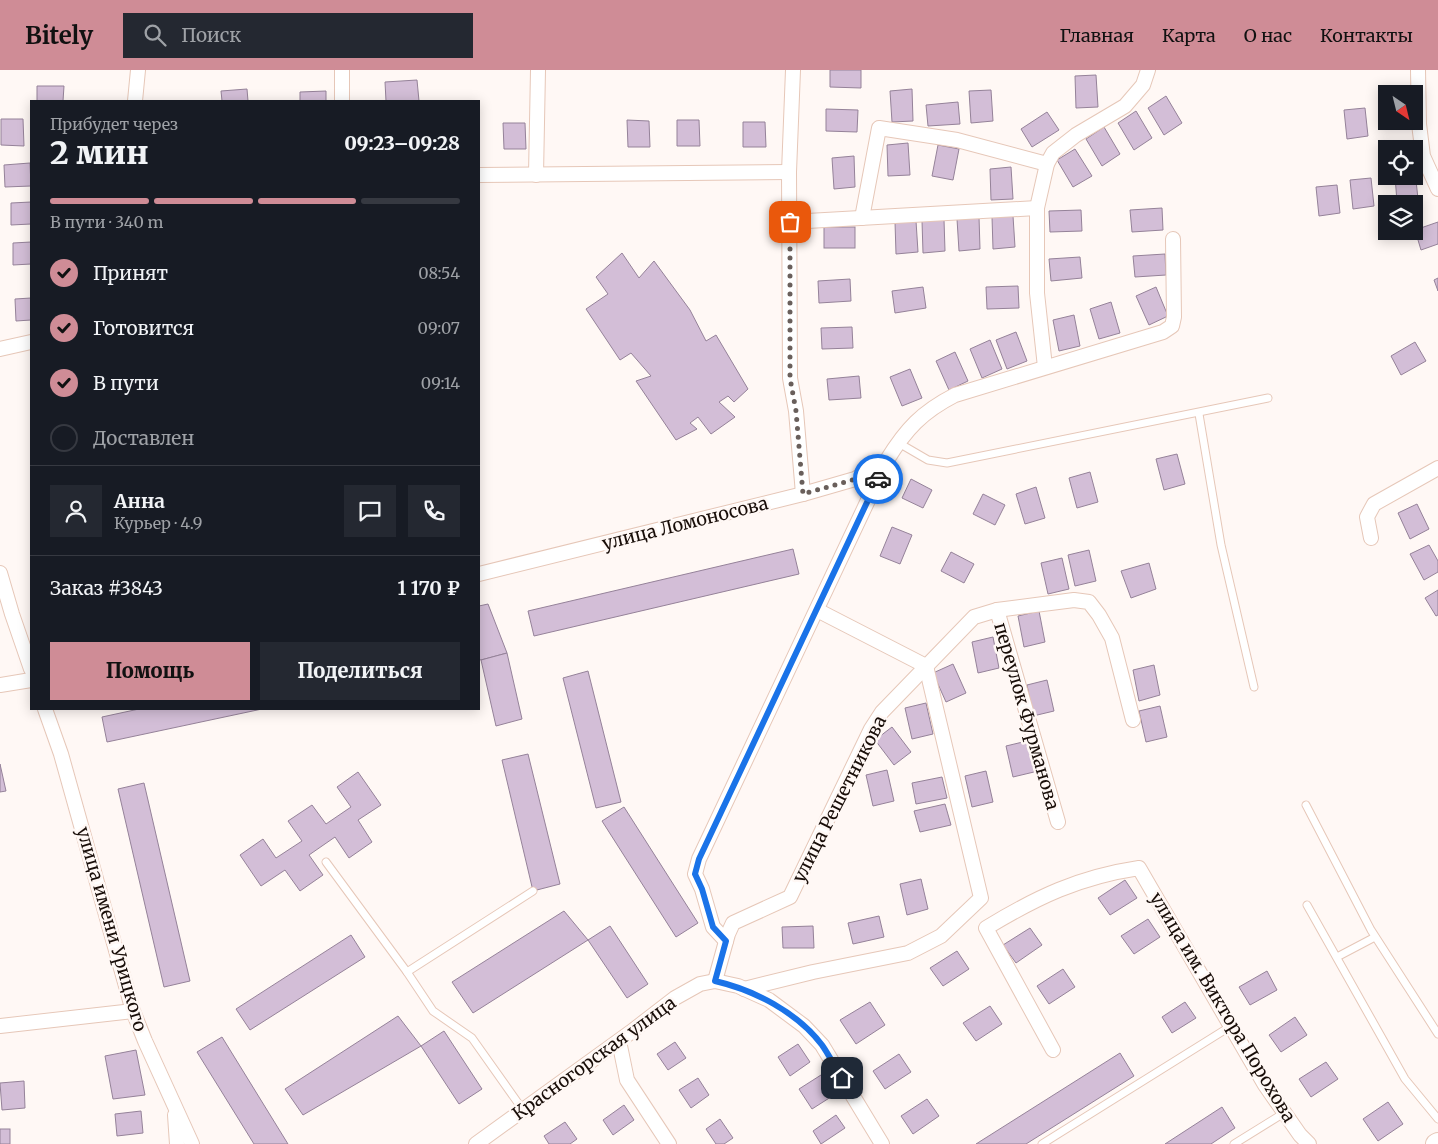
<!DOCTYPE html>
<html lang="ru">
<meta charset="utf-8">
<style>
body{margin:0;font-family:Merriweather,serif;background:#242831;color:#f1f3f6;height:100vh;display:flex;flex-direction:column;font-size:19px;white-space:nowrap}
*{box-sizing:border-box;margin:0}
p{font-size:16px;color:#9ea1a6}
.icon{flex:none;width:28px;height:28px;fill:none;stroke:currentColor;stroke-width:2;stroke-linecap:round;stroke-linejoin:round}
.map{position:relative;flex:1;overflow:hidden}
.side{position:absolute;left:30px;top:30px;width:450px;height:610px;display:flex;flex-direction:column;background:#171b24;border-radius:0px;box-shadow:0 2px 12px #0003}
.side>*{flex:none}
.needle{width:32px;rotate:145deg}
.controls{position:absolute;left:1378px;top:15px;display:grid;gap:10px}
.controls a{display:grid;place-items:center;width:45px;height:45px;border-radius:0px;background:#171b24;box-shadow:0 2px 12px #0003;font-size:25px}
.pin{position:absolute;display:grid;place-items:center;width:42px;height:42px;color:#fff;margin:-21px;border-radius:10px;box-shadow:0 2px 8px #0006}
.courier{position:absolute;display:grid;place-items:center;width:50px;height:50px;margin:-25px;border:4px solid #1a73e8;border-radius:50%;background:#fff;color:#222;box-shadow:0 1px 6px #0007}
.overview em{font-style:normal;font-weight:800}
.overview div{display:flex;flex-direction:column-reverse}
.overview{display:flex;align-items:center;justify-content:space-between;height:85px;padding:0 20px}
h1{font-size:32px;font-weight:800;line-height:38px}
.bar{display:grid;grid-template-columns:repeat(4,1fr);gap:8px 5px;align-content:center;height:60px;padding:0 20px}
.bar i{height:6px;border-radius:4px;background:#363941}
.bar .selected{background:#cf8c96}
.bar p{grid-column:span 4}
.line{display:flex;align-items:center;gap:12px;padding:0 20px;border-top:1px solid #363941}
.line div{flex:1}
.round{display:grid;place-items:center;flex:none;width:52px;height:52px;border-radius:0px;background:#242831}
ol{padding:0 20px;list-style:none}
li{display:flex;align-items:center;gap:15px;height:55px}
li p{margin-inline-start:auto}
li .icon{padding:5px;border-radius:50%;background:#cf8c96;color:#111;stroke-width:4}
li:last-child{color:#9ea1a6}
li i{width:28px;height:28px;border:2px solid #363941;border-radius:50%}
.action{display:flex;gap:10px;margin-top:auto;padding:10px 20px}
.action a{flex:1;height:58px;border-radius:0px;background:#cf8c96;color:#111;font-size:20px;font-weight:800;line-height:58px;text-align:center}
.action a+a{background:#242831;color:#f1f3f6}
header{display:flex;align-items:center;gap:30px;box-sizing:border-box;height:70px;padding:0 25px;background:#cf8c96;color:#111}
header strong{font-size:24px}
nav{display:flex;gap:28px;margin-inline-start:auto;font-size:18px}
.search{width:350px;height:45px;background:#242831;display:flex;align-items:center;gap:12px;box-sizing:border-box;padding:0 18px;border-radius:0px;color:#9ea1a6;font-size:19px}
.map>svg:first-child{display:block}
.building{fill:#d3bed7;stroke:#958299}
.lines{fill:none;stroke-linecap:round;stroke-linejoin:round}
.lane-casing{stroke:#e6c7b8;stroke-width:9}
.street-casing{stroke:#e6c7b8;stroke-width:16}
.secondary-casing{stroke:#e6c7b8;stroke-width:22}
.lane{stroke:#fff;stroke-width:7}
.street{stroke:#fff;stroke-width:14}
.secondary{stroke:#fff;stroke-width:20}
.done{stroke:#695f5b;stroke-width:5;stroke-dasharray:0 9}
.route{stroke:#1a73e8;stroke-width:6}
.labels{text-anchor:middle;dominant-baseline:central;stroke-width:5;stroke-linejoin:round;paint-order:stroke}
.street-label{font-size:18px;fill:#180d08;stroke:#fff8f5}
</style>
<header>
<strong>Bitely</strong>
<div class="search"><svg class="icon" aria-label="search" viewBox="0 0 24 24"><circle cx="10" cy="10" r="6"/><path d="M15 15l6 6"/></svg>Поиск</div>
<nav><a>Главная</a><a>Карта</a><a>О нас</a><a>Контакты</a></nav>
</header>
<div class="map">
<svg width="1438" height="1074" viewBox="0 0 1438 1074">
<rect width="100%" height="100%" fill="#fff8f5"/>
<!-- building -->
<g class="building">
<path d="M830,0H861V18L830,17Z"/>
<path d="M1096,5L1098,37L1076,38L1075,6Z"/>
<path d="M417,10L419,31H386L385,12Z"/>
<path d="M37,16H64L63,31H37Z"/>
<path d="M247,19L248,31H222L221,21Z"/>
<path d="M912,19L913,51L892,52L890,21Z"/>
<path d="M991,20L993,51L971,53L969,21Z"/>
<path d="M326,21V31H300V22Z"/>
<path d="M1166,26L1182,53L1164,65L1148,38Z"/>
<path d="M958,32L960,54L928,56L926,35Z"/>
<path d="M1365,38L1368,66L1347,69L1344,40Z"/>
<path d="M826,39L858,40L857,62L826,61Z"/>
<path d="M1136,41L1152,68L1134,80L1118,53Z"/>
<path d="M1047,42L1059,60L1032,77L1021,59Z"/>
<path d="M1,49H23L24,76L1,75Z"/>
<path d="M627,50L649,51L650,77H628Z"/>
<path d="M677,50H699L700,76H677Z"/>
<path d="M743,52H765L766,77H743Z"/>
<path d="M503,53H525L526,79H504Z"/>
<path d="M1104,57L1120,84L1102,96L1086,69Z"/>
<path d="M908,73L910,105L888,106L887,75Z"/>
<path d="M938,75L959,79L953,110L932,106Z"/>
<path d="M1075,79L1092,106L1073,117L1057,90Z"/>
<path d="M854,86L855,117L834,119L832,88Z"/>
<path d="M30,93L31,116L5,117L4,95Z"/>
<path d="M1011,97L1013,129L991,130L990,99Z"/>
<path d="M1415,101L1418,129L1397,132L1395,106H1414V102Z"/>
<path d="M1371,108L1374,136L1353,139L1350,110Z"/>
<path d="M1337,115L1340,143L1319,146L1316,117Z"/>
<path d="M31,132V154L11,155V133Z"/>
<path d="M1162,138L1163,160L1132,162L1130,140Z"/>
<path d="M1081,140L1082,161L1050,162L1049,141Z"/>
<path d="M1013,146L1015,177L993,179L992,147Z"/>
<path d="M979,147L980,179L959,181L957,149Z"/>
<path d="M944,150L945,181L923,183L922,151Z"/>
<path d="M916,151L918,182L896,184L895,152Z"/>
<path d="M1438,152V174L1421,180L1415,160Z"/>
<rect x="824" y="157" width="31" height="21"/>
<path d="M31,172V194L13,195V173Z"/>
<path d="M622,183L639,208L654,191L690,240L706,271L716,265L748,319L734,332L728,326L719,332L735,347L711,364L698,347L690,353L697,359L676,370L636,311L651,306L631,283L620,290L586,239L608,224L596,207Z"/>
<path d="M1165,184L1166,205L1135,207L1133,186Z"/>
<path d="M1080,187L1082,208L1051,211L1049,189Z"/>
<path d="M1438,208V221L1434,210Z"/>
<path d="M850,209L851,231L819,233L818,211Z"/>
<path d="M1018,216L1019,238L987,239L986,217Z"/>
<path d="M923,217L926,238L895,243L892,221Z"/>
<path d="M1156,217L1168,246L1149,255L1136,226Z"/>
<path d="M31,228V250L16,251L15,229Z"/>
<path d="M1111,232L1120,263L1099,269L1090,239Z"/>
<path d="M1074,245L1080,276L1059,281L1053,250Z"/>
<path d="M852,257L853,278L822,279L821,258Z"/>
<path d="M1016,262L1027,291L1007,299L996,270Z"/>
<path d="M990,270L1002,299L982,308L970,279Z"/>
<path d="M1415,272L1426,291L1401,305L1391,286Z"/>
<path d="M955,282L968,311L949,320L936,291Z"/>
<path d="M910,299L922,328L902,336L890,307Z"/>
<path d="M859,306L861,328L829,330L827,309Z"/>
<path d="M1177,384L1185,414L1164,420L1156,389Z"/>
<path d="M1090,402L1098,432L1077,438L1069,408Z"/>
<path d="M911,409L932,420L923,438L902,428Z"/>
<path d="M1036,417L1045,448L1025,454L1016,424Z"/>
<path d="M983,424L1005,435L995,455L973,444Z"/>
<path d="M1417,434L1429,459L1410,469L1398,443Z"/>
<path d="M892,457L912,465L900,494L880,486Z"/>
<path d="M1429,475L1438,491V502L1424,510L1410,484Z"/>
<path d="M793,479L799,504L534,566L528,541Z"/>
<path d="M1089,480L1096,511L1075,516L1068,485Z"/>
<path d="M951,482L974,494L964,513L941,501Z"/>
<path d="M1062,488L1069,519L1048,524L1041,493Z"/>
<path d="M1149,493L1156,519L1131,528L1121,501Z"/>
<path d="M1438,520V545L1436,546L1425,528Z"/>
<path d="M488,534L507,583L481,590L479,589V536Z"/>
<path d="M1039,541L1045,572L1024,577L1018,546Z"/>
<path d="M993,567L999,598L978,603L972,572Z"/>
<path d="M507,583L522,649L496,656L481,590Z"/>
<path d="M953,594L966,623L946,632L933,603Z"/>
<path d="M1154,595L1160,625L1139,631L1133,600Z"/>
<path d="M588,601L621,732L596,738L563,608Z"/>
<path d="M1047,610L1054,641L1033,646L1027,615Z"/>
<path d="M926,633L933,664L912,669L905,638Z"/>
<path d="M1160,636L1167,667L1146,672L1139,641Z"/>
<path d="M139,639H262L107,672L102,647Z"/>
<path d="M892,657L911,682L894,695L875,670Z"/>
<path d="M1027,671L1034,702L1013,707L1006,676Z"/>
<path d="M528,684L560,814L533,821L502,690Z"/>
<path d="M0,694L6,721L0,722Z"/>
<path d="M887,700L894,731L873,736L866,705Z"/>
<path d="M986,701L993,732L972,737L965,706Z"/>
<path d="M358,702L381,735L358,750L372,772L349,788L335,767L309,785L323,805L300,821L285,800L261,816L240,785L263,769L276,788L302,771L288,751L312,735L326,754L351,737L337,717Z"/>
<path d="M942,707L947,728L916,734L912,713Z"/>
<path d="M144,713L190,911L164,917L118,719Z"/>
<path d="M945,734L951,755L920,762L914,741Z"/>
<path d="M624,737L698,853L676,867L602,751Z"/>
<path d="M921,809L928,839L907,845L900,814Z"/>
<path d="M1125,810L1137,828L1110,845L1098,828Z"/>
<path d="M564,841L588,870L473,943L452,912Z"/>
<path d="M879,846L884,867L853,874L848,853Z"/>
<path d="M1148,849L1160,867L1134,884L1121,866Z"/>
<path d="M610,856L648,914L627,928L588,870Z"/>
<path d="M813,856L814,878H783L782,857Z"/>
<path d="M1030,858L1042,875L1016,893L1003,875Z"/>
<path d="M351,865L365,887L250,960L236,939Z"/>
<path d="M957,881L969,899L943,916L930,898Z"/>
<path d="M1063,899L1075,917L1049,934L1037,916Z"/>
<path d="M1267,901L1277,920L1250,935L1239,917Z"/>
<path d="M870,932L885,955L856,974L840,950Z"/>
<path d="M1185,932L1196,948L1172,963L1162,947Z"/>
<path d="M990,936L1002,954L976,971L963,953Z"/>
<path d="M398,946L421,976L303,1045L285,1019Z"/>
<path d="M1295,947L1307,965L1281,982L1269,965Z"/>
<path d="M444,961L482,1019L459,1034L421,976Z"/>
<path d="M222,967L288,1074H254L197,982Z"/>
<path d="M675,972L686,988L668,1000L657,984Z"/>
<path d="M798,974L810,992L790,1006L778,987Z"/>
<path d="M136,980L145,1025L113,1029L105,986Z"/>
<path d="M1120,983L1134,1006L1026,1074H976Z"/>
<path d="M899,984L911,1002L885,1019L873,1001Z"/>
<path d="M1326,992L1338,1009L1311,1027L1299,1009Z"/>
<path d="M821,1005L834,1025L812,1039L799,1019Z"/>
<path d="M698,1008L709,1025L691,1038L679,1020Z"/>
<path d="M24,1011L25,1038L2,1040L0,1013Z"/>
<path d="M927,1029L939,1046L913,1064L901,1046Z"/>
<path d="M1388,1032L1403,1054L1378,1071L1363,1049Z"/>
<path d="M624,1035L634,1050L613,1065L603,1050Z"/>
<path d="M1222,1037L1235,1058L1211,1074H1165Z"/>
<path d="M141,1041L143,1063L117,1066L115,1044Z"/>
<path d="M836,1045L845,1058L821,1074L813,1061Z"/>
<path d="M720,1049L733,1068L724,1074H716L706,1059Z"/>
<path d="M565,1052L577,1069L570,1074H549L544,1066Z"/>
<rect x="0" y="1059" width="10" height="15"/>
</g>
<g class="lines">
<!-- lane casing -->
<g class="lane-casing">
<g id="lane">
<path d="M1199,344L1221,475L1254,617"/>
<path d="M897,372L928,390L947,393L1268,328"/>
<path d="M1306,735L1371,860L1438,964"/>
<path d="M326,792L407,902L433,941L472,968L523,1040"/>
<path d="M1307,835L1405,1009L1438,1049"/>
<path d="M1337,887L1375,867"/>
<path d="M407,902L533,821"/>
<path d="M1042,1074L1231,956"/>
<path d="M1234,1074L1284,1043"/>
</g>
</g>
<!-- street casing -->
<g class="street-casing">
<g id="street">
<path d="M342,0V31"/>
<path d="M793,0L789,102L790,308L796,341L803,424"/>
<path d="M1418,0L1419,54L1423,86L1438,119"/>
<path d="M135,31L138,0"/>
<path d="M479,105L789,102"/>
<path d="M536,105L538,0"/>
<path d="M862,148L879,58L957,70L1047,94"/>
<path d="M790,152L1037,138"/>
<path d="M0,279L31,272"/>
<path d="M1045,297L1037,223V138L1047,94L1053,83L1076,65L1125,36L1143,15L1148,0"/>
<path d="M1371,468L1367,447L1374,434L1438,398"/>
<path d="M0,503L12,544L31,599"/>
<path d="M479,504L803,424L855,409L886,391"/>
<path d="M997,540L1058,752"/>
<path d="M0,615L31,610"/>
<path d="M45,639L61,684L133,941L145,971L192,1074"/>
<path d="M726,871L713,857L702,819L695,804L699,789L887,390C906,359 922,342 955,325L1163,262L1172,256L1174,247L1173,169"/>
<path d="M715,911L728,864L733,853L790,827L871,659L882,642L974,547L997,540L1074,530L1089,532L1099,545L1112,568L1133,650"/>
<path d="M744,919L813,902L908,883L941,866L981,828L926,596L817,540"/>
<path d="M0,956L133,941"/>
<path d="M619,971L627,1010L669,1074"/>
<path d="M1053,980L986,858C1037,827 1079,807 1139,798L1265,1015L1300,1065L1309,1074"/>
<path d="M175,1045L177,1074"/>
<path d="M476,1074L631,962L675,928L700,914L715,911L738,916L769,930L804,956L822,975L882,1074"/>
</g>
</g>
<!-- secondary casing -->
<g class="secondary-casing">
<path id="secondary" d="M1436,1074L1438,1073"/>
</g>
<!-- lane -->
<use href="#lane" class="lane"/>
<!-- street -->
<use href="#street" class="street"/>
<!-- secondary -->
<use href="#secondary" class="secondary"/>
</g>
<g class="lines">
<!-- done -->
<path class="done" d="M790,152V308L796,341L803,424L856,409L887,390L878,409"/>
<!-- route -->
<path class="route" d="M842,1008C835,997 829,985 822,975C797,942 754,920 715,911L726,871L713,857L702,819L695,804L699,789L878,409"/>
</g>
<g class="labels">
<!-- street labels -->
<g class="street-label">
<text transform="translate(685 453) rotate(-14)">улица Ломоносова</text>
<text transform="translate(1027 646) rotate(74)">переулок Фурманова</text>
<text transform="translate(839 729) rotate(-63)">улица Решетникова</text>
<text transform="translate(112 859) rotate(74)">улица имени Урицкого</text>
<text transform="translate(1223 937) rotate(59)">улица им. Виктора Порохова</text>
<text transform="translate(594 988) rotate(-36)">Красногорская улица</text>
</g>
</g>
</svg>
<div class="controls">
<a><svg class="needle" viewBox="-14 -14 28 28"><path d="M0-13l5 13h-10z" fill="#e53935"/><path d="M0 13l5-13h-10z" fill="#9ea1a6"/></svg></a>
<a><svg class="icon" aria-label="locate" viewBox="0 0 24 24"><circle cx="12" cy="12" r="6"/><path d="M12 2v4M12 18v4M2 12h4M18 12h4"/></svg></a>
<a><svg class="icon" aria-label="layers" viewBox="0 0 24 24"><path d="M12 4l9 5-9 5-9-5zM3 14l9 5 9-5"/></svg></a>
</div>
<div class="pin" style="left:790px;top:152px;background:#ea580c"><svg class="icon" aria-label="bag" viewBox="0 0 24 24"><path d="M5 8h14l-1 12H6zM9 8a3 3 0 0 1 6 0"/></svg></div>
<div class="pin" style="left:842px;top:1008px;background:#1f2937"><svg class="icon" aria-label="home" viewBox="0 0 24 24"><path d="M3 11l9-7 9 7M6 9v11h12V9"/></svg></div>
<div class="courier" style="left:878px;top:409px"><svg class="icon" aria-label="car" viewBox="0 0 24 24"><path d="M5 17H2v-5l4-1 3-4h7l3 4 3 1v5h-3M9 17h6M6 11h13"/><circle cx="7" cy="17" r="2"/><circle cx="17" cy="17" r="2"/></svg></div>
<section class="side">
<div class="overview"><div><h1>2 мин</h1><p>Прибудет через</p></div><em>09:23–09:28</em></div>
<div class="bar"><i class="selected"></i><i class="selected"></i><i class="selected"></i><i></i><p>В пути · 340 m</p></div>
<ol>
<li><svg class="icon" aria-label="check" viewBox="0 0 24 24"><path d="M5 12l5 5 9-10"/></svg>Принят<p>08:54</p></li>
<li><svg class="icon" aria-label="check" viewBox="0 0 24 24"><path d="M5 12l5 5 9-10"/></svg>Готовится<p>09:07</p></li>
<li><svg class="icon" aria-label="check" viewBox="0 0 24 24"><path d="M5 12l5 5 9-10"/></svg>В пути<p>09:14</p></li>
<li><i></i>Доставлен</li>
</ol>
<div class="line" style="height:90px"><a class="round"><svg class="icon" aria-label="person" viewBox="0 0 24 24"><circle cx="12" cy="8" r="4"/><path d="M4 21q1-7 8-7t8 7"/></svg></a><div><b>Анна</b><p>Курьер · 4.9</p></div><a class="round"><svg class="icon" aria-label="chat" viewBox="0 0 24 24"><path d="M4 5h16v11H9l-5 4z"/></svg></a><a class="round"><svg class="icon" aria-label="phone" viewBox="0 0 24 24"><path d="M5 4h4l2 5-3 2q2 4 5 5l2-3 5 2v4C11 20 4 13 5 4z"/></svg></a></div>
<div class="line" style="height:65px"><div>Заказ #3843</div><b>1 170 ₽</b></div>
<div class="action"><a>Помощь</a><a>Поделиться</a></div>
</section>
</div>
